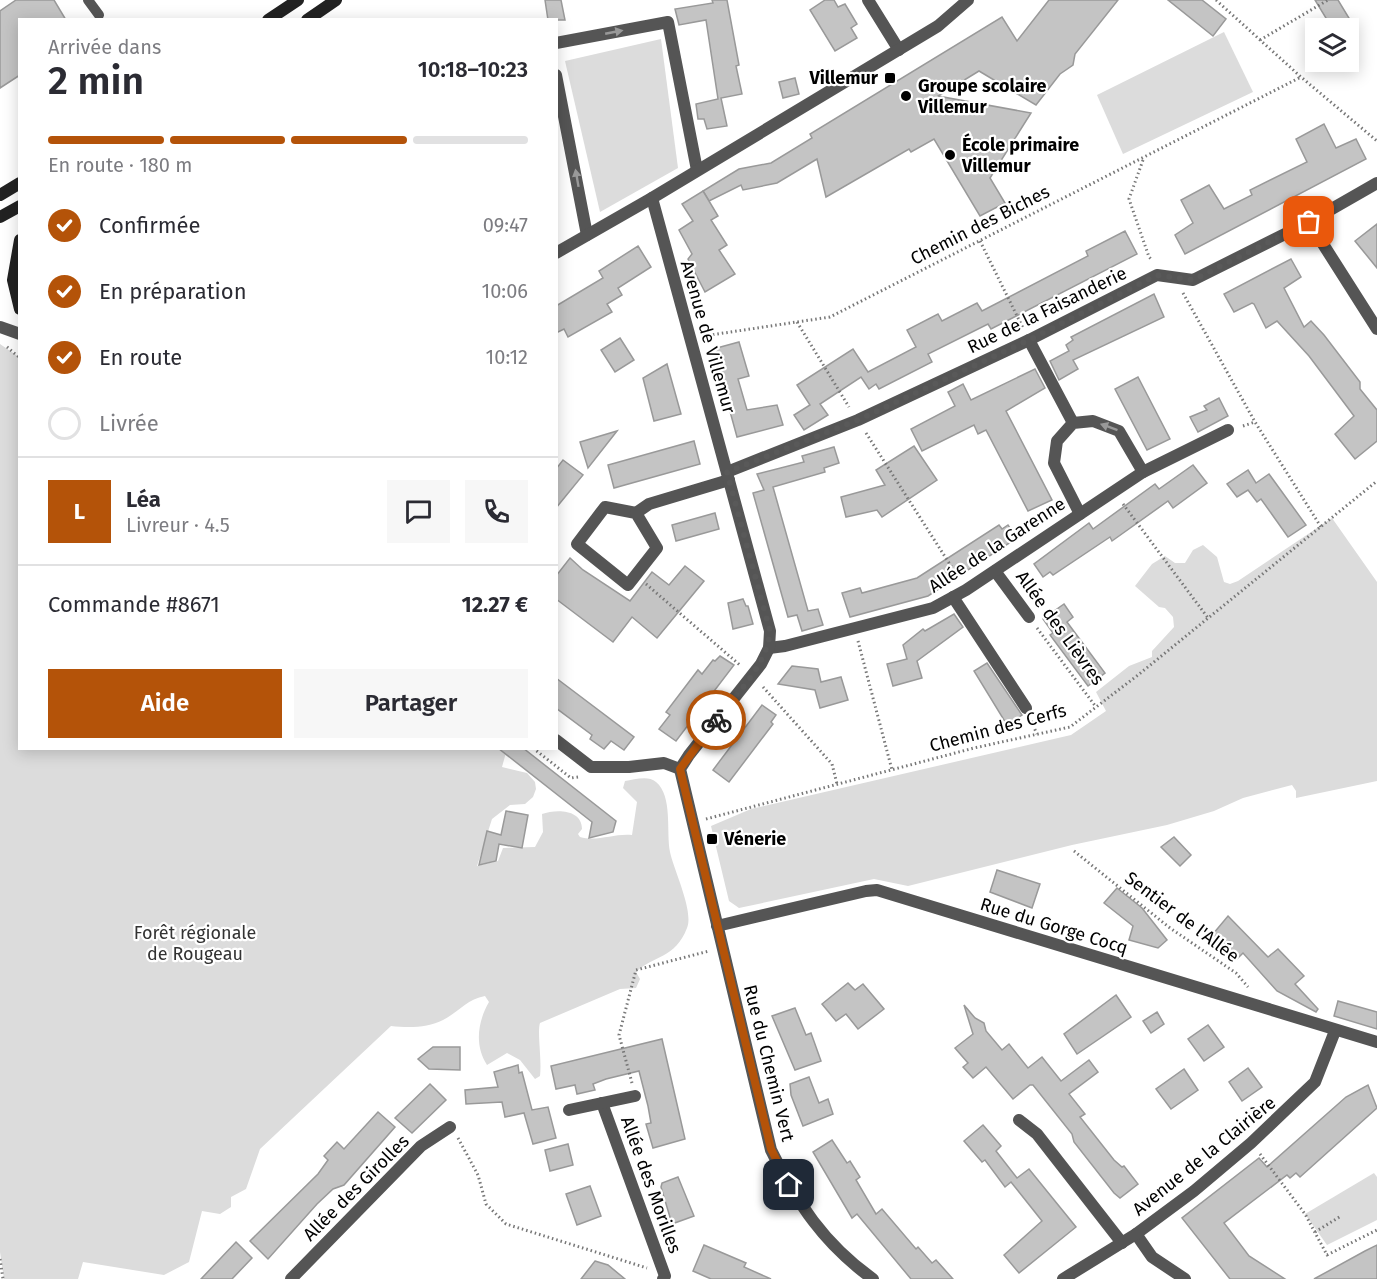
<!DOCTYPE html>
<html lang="fr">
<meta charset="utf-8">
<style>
body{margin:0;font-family:"Fira Sans",sans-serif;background:#f7f7f7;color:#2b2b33;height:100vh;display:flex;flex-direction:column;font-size:22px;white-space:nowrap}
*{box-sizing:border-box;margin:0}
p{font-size:20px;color:#7c7c81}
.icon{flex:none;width:33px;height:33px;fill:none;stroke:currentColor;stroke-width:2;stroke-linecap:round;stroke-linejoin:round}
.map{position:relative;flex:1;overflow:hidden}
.sheet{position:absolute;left:18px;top:18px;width:540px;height:732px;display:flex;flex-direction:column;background:#fff;border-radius:0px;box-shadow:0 3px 15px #0003}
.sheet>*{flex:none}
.buttons{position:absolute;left:1305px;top:18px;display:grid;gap:12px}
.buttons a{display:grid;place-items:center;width:54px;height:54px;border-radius:0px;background:#fff;box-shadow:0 3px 15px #0003;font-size:30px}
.pin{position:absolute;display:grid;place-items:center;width:51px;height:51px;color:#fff;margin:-26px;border-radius:12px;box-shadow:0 3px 9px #0006}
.courier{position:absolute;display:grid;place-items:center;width:60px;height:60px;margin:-30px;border:4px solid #b45309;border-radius:50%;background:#fff;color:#222;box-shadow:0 2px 8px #0007}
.headline em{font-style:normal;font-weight:600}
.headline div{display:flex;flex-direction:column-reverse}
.headline{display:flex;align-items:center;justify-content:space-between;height:102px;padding:0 30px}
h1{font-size:39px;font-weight:600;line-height:45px}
.bar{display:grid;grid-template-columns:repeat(4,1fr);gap:9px 6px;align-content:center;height:72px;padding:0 30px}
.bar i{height:8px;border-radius:4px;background:#e1e1e2}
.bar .on{background:#b45309}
.bar p{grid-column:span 4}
.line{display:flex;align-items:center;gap:15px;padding:0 30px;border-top:2px solid #e1e1e2}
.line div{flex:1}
.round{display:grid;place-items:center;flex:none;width:63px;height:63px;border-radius:0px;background:#f7f7f7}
ol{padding:0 30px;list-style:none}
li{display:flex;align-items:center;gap:18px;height:66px}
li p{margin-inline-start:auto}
li .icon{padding:6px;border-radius:50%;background:#b45309;color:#fff;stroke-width:4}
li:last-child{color:#7c7c81}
li i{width:33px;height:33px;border:3px solid #e1e1e2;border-radius:50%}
.button{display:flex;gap:12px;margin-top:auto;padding:12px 30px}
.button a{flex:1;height:69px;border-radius:0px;background:#b45309;color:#fff;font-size:24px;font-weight:600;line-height:69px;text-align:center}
.button a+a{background:#f7f7f7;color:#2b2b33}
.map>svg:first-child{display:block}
.green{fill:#dcdcdc}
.building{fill:#c4c4c4;stroke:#999;stroke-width:1.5}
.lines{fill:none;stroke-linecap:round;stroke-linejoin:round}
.path{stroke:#777;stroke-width:3;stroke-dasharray:1.5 3;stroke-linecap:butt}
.service{stroke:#555;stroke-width:10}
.minor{stroke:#555;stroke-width:12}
.secondary{stroke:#222;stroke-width:12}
.oneway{fill:#999}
.done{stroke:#595959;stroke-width:6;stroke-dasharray:0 10.8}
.route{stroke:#b45309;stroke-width:8}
.poi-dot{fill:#000;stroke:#fff;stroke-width:2}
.labels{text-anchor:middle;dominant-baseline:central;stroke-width:4.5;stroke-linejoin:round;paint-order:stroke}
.poi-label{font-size:18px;font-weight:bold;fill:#000;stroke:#fff;text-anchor:start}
.street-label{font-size:18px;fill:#000;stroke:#fff}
.park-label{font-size:18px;fill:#333;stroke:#fff}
</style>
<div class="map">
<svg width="1377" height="1279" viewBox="0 0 1377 1279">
<rect width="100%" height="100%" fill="#fff"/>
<!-- green -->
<g class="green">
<path d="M1224,32L1253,92L1123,154L1097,95Z"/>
<path d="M661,39L678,168L600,212L565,61Z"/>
<path d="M0,344L19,357L20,748L507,749L502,767L527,773L535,782L536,789L533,797L525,804L510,805L492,819L477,866L498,861L503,848L535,847L543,832L542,814C556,809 582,809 582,829L578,834L580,837C597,842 615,833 632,835L637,802L623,788L625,781C634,780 648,775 656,782C673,796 666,832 670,852C674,871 694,911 687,928C675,959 654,955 636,972L640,979L636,988L620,989L540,1023C537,1032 542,1060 540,1076L535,1079L520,1060L507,1053L487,1065C474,1045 478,1021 489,1002L485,996C467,999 459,1012 443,1020C428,1028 408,1028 391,1026L260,1149L246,1189L231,1197V1207L220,1214L202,1211L189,1262L164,1275L83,1262L78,1279H4L0,1252Z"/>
<path d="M1332,518L1377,582V781L1296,798V791L1292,785L1243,798L1214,811L1167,825L1072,845L908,886L874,879L739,908L729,901L711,826L751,809L1071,735L1106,711L1096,692L1129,666L1152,657V651L1174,627L1173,617L1165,608L1159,607L1135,586L1152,564L1165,556L1175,563H1185L1193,550L1203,545L1217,557L1224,582L1230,584L1238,581Z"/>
<path d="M1374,1173L1377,1177V1220L1327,1245L1305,1214Z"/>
</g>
<!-- building -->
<g class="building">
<path d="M16,0H54L66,20H20V75L0,88V11Z"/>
<path d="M545,0H561L565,20H548Z"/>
<path d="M712,0H727L739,65L736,66L742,94L721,98L727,126L707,129L704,119H698L696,104L718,99L706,20L679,25L675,9L713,3Z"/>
<path d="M825,0H834L838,7L845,4L857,24L851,28L857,38L835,51L810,10Z"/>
<path d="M1049,0H1118L1075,54L1073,65L1060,74L1036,105L979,71L938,96L1031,113L990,178L1005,203L980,216L934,139L911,152L909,149L826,197L817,159L777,183L743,190L741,185L709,201L703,191L739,169L771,163L812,138L810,134L1002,17L1017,41Z"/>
<path d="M1168,0H1202L1226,19L1213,36Z"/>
<path d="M1315,0H1338L1355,28H1332Z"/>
<path d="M795,78L799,94L783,98L779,82Z"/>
<path d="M1324,124L1336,148L1356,139L1366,159L1185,254L1175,235L1193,223L1181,200L1209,185L1224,209L1252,195L1250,190L1307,162L1296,139Z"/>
<path d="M703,191L718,216L711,220L727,245L719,250L735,274L705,292L688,259L692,254L679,230L693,221L682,204Z"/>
<path d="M1377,224V268L1355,241Z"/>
<path d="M1125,231L1137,254L991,329L988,324L928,354L932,362L879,389L876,384L869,389L861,377L820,404L828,415L804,430L794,415L810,405L797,385L853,349L868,372L916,347L907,330L938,314L942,321L977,303L982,311L1088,256L1086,251Z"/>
<path d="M638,246L651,267L618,288L622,295L607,304L612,312L568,337L564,329L556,333V306L603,278L599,271Z"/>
<path d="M1291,259L1301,277L1284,288L1304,327L1311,321L1324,335L1360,382V389L1377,410V441L1355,459L1335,434L1354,416L1309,356L1277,321L1266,328L1254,304L1252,303L1234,312L1224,294Z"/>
<path d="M1154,294L1164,317L1073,360L1078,369L1059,380L1050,361L1069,351L1066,345L1073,340L1071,337Z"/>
<path d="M620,338L634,360L615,372L601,350Z"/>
<path d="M739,342L749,376L738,379L747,410L777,405L783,425L737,437L713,349Z"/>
<path d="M667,364L681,414L654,421L643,378Z"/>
<path d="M1035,369L1045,388L1006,411L1052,500L1028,511L986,430L978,434L974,425L922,451L911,429L955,406L948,392L963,384L971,400Z"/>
<path d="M1138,377L1170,439L1147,450L1115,389Z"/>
<path d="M1219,398L1228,416L1198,432L1190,417L1207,410L1204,406Z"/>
<path d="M617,431L588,468L580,442Z"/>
<path d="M694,441L700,464L614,488L608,465Z"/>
<path d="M914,446L937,480L882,517L877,510L846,517L841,497L885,485L876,470Z"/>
<path d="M834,447L839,463L824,468L825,472L773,487L808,611L818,609L823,625L802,631L797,615L788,617L753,493L764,490L757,474L804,462L802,456Z"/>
<path d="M563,460L583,475L556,508V469Z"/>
<path d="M1193,465L1207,483L1173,508L1168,501L1112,541L1110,537L1053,575L1050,572L1043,577L1034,564L1089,523L1093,529L1155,484L1159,489Z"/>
<path d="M1248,470L1256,483L1269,474L1306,525L1288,537L1261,499L1257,502L1248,490L1237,497L1227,484Z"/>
<path d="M715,513L719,529L676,541L672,525Z"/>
<path d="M999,525L1002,529L1008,525L1017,538L928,596L850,617L842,593L860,588L862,593L917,578Z"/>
<path d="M570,558L583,570L630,601L652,572L669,585L685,566L704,581L657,638L632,617L613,642L556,599V576Z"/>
<path d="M743,599L746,606H748L753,624L733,629L728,603Z"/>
<path d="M1064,604L1073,617L1067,622L1105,673L1088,686L1050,635L1053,633L1043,619Z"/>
<path d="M954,614L963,627L917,661L922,678L893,686L887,664L907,659L903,645L923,629L925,631Z"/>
<path d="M720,656L734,665L676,741L659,729L670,715L666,712L698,670L702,674L713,660L715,661Z"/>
<path d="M987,663L1022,715L1007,725L974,671Z"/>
<path d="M792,666L818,669L821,682L841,677L848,700L820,708L815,690L778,684Z"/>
<path d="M556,678L634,737L624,750L611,741L604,749L590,739L592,735L556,708Z"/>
<path d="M762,705L776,715L771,722L773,724L729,782L713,770Z"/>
<path d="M498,748H523L616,821L613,832L589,838L592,822Z"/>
<path d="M506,811L528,815L522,848L499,844L496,861L479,865L487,831L501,835Z"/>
<path d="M1174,837L1191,855L1180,866L1161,847Z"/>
<path d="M997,870L1040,884L1032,908L990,892Z"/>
<path d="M1117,888L1142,908L1167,940L1158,948L1129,940L1133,926L1104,903Z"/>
<path d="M1228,916L1268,957L1278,949L1304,976L1295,984L1318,1009L1316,1012L1277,991L1243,953L1237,959L1213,934Z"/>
<path d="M848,983L855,990L863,984L884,1009L858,1029L846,1014L836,1021L822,1004Z"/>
<path d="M1116,995L1131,1017L1077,1054L1064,1034Z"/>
<path d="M1338,1001L1377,1012V1029L1334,1016Z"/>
<path d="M964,1005L975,1018L984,1023L986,1031L1002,1050L1009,1044L1028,1068L1042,1057L1061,1081L1089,1060L1098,1072L1069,1094L1085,1114L1080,1117L1114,1160L1122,1167L1124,1166L1138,1184L1120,1198L1114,1193L1074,1142L1072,1134L1033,1085H1030L1013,1099L986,1067L973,1078L963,1067L968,1063L955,1048L973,1034Z"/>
<path d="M795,1008L806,1035L811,1033L821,1061L795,1070L772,1016Z"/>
<path d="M1157,1012L1164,1024L1151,1033L1143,1021Z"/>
<path d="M1208,1025L1224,1047L1204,1061L1188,1039Z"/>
<path d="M662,1039L685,1139L653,1148L646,1124L651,1123L648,1106L639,1071L606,1079L593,1084L595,1090L577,1094L575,1085L556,1089L551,1066Z"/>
<path d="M433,1047H460V1070L429,1069L418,1059Z"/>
<path d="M518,1065L519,1073L522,1072L532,1110L548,1107L556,1138L533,1144L524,1113L505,1117L502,1102L466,1104L465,1090L498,1087L494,1072Z"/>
<path d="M1248,1068L1262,1087L1242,1101L1229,1082Z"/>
<path d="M1184,1069L1198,1090L1171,1109L1156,1089Z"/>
<path d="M809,1077L819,1103L828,1099L833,1114L803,1126L791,1095L790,1084Z"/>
<path d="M430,1084L446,1100L412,1133L395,1118Z"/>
<path d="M1368,1085L1377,1108L1300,1177L1296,1173L1290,1178L1287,1175L1224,1223L1249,1256L1285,1279H1230L1182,1218L1259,1158L1267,1167L1346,1097Z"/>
<path d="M378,1112L395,1127L344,1185L333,1189L317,1204L268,1259L250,1241L318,1174L328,1160L324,1156L337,1142L344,1149Z"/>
<path d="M983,1125L1001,1146L996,1151L1017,1178L1029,1169L1076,1227L1019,1273L1004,1255L1042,1221L1011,1182L1005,1187L985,1160L982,1162L964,1141Z"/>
<path d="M832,1140L847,1163L850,1161L860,1177L856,1180L876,1214L882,1209L916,1249L918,1247L932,1263L936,1260L953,1279H911L857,1214L852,1218L813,1152Z"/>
<path d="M568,1144L573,1165L550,1171L545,1150Z"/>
<path d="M678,1177L694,1216L672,1224L661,1187L662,1183Z"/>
<path d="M590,1186L601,1216L577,1225L566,1194Z"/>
<path d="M236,1242L252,1258L232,1279H201Z"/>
<path d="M704,1245L746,1263L744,1267L771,1279H711L693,1271Z"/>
<path d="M1377,1245V1279H1314L1365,1251Z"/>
<path d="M595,1261L608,1265L625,1279H581Z"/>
</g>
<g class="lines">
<!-- path -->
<g class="path">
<path d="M1216,0L1301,77L1377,141"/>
<path d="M1260,40L1328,0"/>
<path d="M1143,160L1129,199L1149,257L1152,260"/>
<path d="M980,241L1023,328"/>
<path d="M1183,293L1255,422L1321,527"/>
<path d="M797,322L849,407"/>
<path d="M704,336L830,317L1301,77"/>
<path d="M7,347L20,358"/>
<path d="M1243,426L1255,422"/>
<path d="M866,433L958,577"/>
<path d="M1123,504L1208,618"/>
<path d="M646,584L741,666"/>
<path d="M1037,628L1096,707"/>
<path d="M858,641L892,770"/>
<path d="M763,687L832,764L837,784"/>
<path d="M1031,721L1037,734"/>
<path d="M533,748L571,778L578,777"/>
<path d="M706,819L974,748L1070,727L1138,675L1377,481"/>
<path d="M1074,851L1170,928L1236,973L1248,987"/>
<path d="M632,1083L619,1035L636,970L709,951"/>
<path d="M458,1138L478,1175L486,1204L506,1224L647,1268"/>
<path d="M1260,1154L1305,1214L1327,1255L1377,1230"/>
<path d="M1315,1232L1341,1216"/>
<path d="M0,1259L3,1279"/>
</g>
<!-- service -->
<path class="service" d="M88,0L99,15"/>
<!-- minor -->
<g class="minor">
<path d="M868,0L899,50"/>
<path d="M556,43L668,22L697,170"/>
<path d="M556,75L587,235"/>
<path d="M1309,222L1377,329"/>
<path d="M556,253L652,198"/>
<path d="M0,327L20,334"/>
<path d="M1029,340L1073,423"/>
<path d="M727,472L858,420L1029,340L1157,275L1193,280L1309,222L1377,183"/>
<path d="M605,507L636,513L657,548L628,585L577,544Z"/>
<path d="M636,513L649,504L729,480"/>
<path d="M1080,514L1054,463L1057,441L1073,423L1093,421L1119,431L1143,472"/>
<path d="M995,571L1029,617"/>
<path d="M953,597L1026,708"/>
<path d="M769,648L785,646L933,608L966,590L1143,472L1228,430"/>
<path d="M556,740L591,767H629L664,763L680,769"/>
<path d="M717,926L866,891L877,890L1377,1042"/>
<path d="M602,1103L665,1276L663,1279"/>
<path d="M569,1110L635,1096"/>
<path d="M1019,1120L1037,1134L1122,1243"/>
<path d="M1136,1234L1152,1257L1185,1279"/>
<path d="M291,1279L421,1146L450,1127"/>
<path d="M873,1279C823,1243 798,1204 771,1150L680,769L689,755L761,664L769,648L770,631L652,198L938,26L968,0"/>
<path d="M1063,1279L1136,1234L1194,1191L1251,1143L1315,1082L1335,1031"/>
</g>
<!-- secondary -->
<g class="secondary">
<path d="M268,20L298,0"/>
<path d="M307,20L336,0"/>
<path d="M0,195L20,183"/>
<path d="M0,217L20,206"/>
<path d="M20,240L13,280L20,309"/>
</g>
</g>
<!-- one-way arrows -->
<defs><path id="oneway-solid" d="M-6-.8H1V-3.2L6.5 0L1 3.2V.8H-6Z" transform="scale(1.5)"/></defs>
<g class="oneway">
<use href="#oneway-solid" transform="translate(614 32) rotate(-11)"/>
<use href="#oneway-solid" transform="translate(577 178) rotate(-100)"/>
<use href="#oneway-solid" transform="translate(1109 427) rotate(-160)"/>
</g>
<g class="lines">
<!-- done -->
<path class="done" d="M716,720C737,693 767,666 770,631L727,472L858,420L1029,340L1157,275L1193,280L1309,222"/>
<!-- route -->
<path class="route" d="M716,720L680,769L771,1149L789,1185"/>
</g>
<!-- markers -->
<g class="poi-dot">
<rect x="884" y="72" width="12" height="12" rx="3"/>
<circle cx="906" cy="96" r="6"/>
<circle cx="950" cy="155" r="6"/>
<rect x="706" y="833" width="12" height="12" rx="3"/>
</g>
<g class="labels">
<!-- poi labels -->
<g class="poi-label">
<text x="878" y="78" text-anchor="end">Villemur</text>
<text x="918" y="86">Groupe scolaire<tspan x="918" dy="21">Villemur</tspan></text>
<text x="962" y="145">École primaire<tspan x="962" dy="21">Villemur</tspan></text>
<text x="724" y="839">Vénerie</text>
</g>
<!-- street labels -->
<g class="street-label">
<text transform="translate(980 225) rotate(-27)">Chemin des Biches</text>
<text transform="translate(1047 310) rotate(-26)">Rue de la Faisanderie</text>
<text transform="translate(708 337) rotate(74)">Avenue de Villemur</text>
<text transform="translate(997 545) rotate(-33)">Allée de la Garenne</text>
<text transform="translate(1060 628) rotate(54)">Allée des Lièvres</text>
<text transform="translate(998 728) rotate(-15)">Chemin des Cerfs</text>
<text transform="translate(1182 917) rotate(37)">Sentier de l'Allée</text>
<text transform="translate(1054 926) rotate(17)">Rue du Gorge Cocq</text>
<text transform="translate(769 1063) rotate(76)">Rue du Chemin Vert</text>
<text transform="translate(1204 1156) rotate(-39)">Avenue de la Clairière</text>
<text transform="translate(651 1185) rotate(70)">Allée des Morilles</text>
<text transform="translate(356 1188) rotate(-45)">Allée des Girolles</text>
</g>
<!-- park labels -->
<g class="park-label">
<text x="195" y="933">Forêt régionale<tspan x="195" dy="21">de Rougeau</tspan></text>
</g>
</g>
</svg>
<div class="buttons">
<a><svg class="icon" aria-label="layers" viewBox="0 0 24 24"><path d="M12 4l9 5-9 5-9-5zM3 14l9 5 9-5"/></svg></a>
</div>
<div class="pin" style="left:1309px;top:222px;background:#ea580c"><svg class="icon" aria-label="bag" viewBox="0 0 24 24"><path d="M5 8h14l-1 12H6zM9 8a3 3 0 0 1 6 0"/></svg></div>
<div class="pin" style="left:789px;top:1185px;background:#1f2937"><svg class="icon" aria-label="home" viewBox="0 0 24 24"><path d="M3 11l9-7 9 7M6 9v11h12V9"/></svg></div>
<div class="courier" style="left:716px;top:720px"><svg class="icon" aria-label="bike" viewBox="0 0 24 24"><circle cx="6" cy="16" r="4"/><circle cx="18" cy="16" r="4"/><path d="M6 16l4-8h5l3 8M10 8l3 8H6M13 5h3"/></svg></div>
<section class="sheet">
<div class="headline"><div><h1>2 min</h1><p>Arrivée dans</p></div><em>10:18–10:23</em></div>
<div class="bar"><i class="on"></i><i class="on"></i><i class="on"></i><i></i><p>En route · 180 m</p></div>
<ol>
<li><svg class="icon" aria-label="check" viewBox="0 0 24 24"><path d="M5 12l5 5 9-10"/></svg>Confirmée<p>09:47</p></li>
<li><svg class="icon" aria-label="check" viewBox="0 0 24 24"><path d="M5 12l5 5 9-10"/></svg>En préparation<p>10:06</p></li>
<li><svg class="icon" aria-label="check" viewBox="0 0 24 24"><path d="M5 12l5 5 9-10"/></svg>En route<p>10:12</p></li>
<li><i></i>Livrée</li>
</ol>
<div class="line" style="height:108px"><b class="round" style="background:#b45309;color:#fff">L</b><div><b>Léa</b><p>Livreur · 4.5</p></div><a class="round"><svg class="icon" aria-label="chat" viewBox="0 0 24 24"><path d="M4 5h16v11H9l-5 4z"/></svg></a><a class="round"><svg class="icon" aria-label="phone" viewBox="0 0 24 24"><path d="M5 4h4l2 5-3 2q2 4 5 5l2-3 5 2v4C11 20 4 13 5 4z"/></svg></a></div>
<div class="line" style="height:78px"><div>Commande #8671</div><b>12.27 €</b></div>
<div class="button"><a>Aide</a><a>Partager</a></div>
</section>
</div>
